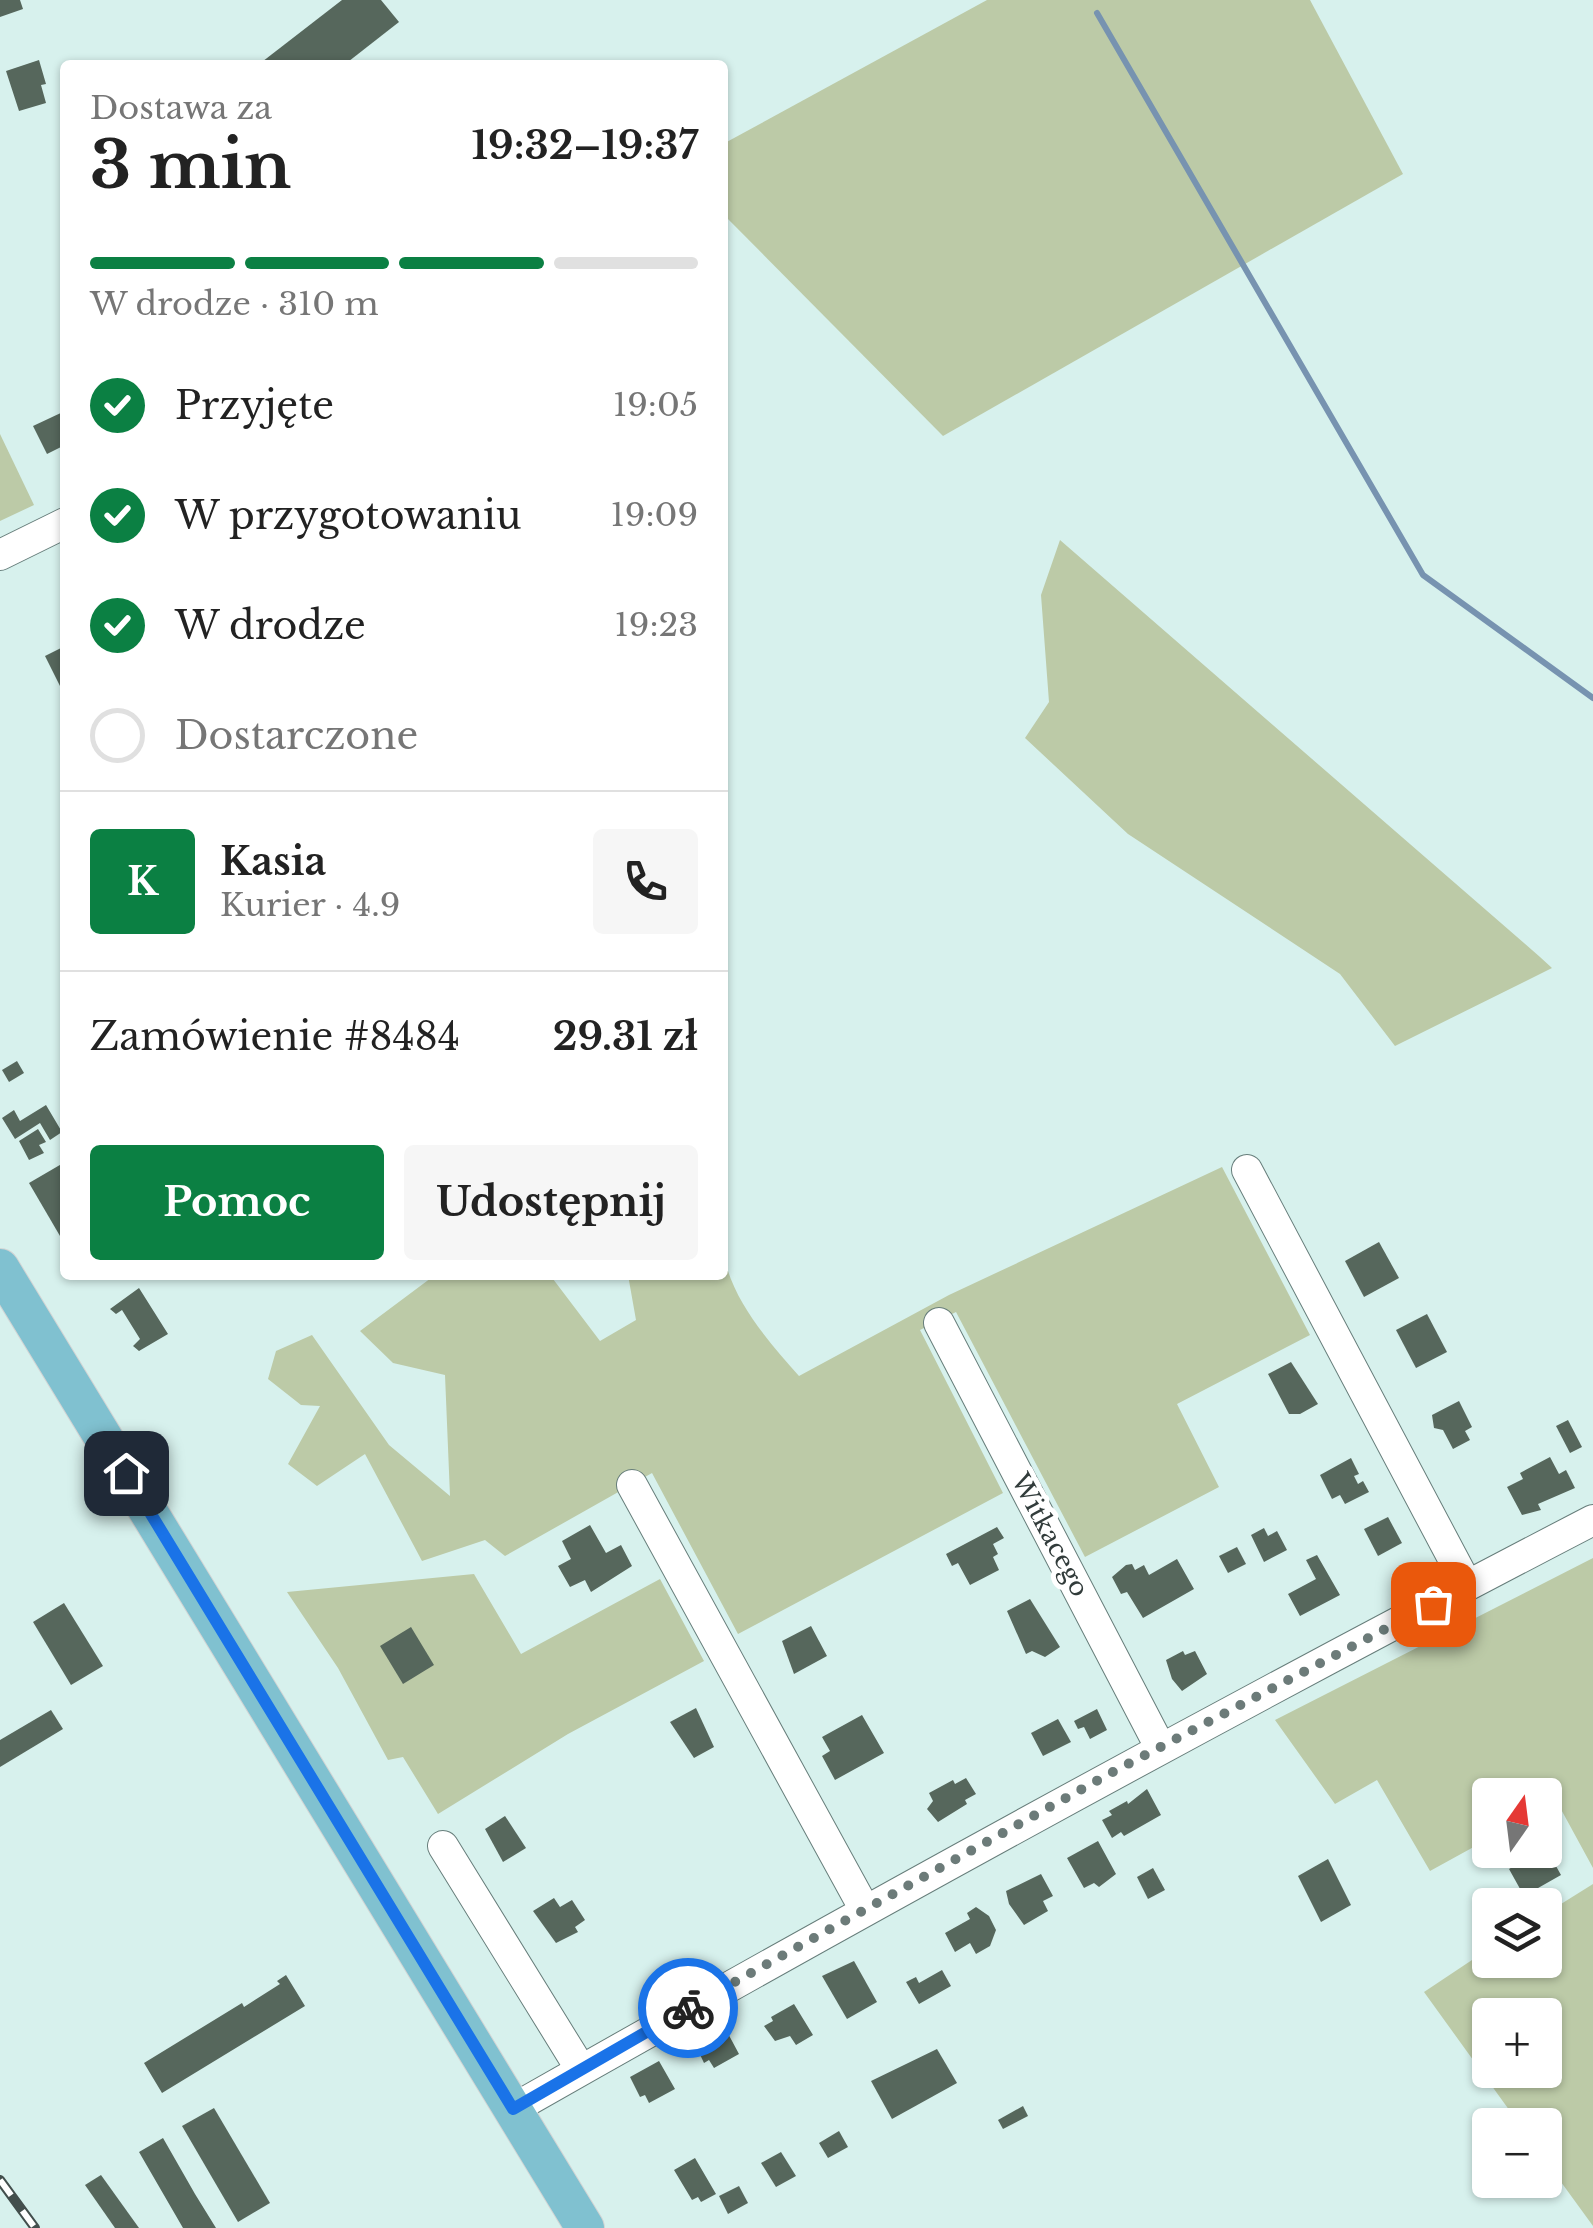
<!DOCTYPE html>
<html lang="pl">
<meta charset="utf-8">
<style>
body{margin:0;font-family:"Libre Baskerville",serif;background:#f6f6f6;color:#222;height:100vh;display:flex;flex-direction:column;font-size:38px;white-space:nowrap}
*{box-sizing:border-box;margin:0}
p{font-size:32px;color:#767676}
.icon{flex:none;width:55px;height:55px;fill:none;stroke:currentColor;stroke-width:2;stroke-linecap:round;stroke-linejoin:round}
.map{position:relative;flex:1;overflow:hidden}
.panel{position:absolute;left:60px;top:60px;width:668px;height:1220px;display:flex;flex-direction:column;background:#fff;border-radius:10px;box-shadow:0 2px 8px #0004}
.panel>*{flex:none}
.needle{width:65px;rotate:14deg}
.buttons{position:absolute;left:1472px;top:1778px;display:grid;gap:20px}
.buttons a{display:grid;place-items:center;width:90px;height:90px;border-radius:10px;background:#fff;box-shadow:0 2px 8px #0004;font-size:50px}
.pin{position:absolute;display:grid;place-items:center;width:85px;height:85px;color:#fff;margin:-42px;border-radius:20px;box-shadow:0 5px 15px #0006}
.courier{position:absolute;display:grid;place-items:center;width:100px;height:100px;margin:-50px;border:8px solid #1a73e8;border-radius:50%;background:#fff;color:#222;box-shadow:0 2px 12px #0007}
.headline em{font-style:normal;font-weight:700}
.headline div{display:flex;flex-direction:column-reverse}
.headline{display:flex;align-items:center;justify-content:space-between;height:170px;padding:0 30px}
h1{font-size:65px;font-weight:700;line-height:75px}
.bar{display:grid;grid-template-columns:repeat(4,1fr);gap:15px 10px;align-content:center;height:120px;padding:0 30px}
.bar i{height:12px;border-radius:8px;background:#e0e0e0}
.bar .active{background:#0b8043}
.bar p{grid-column:span 4}
.line{display:flex;align-items:center;gap:25px;padding:0 30px;border-top:2px solid #e0e0e0}
.line div{flex:1}
.round{display:grid;place-items:center;flex:none;width:105px;height:105px;border-radius:10px;background:#f6f6f6}
ol{padding:0 30px;list-style:none}
li{display:flex;align-items:center;gap:30px;height:110px}
li p{margin-inline-start:auto}
li .icon{padding:10px;border-radius:50%;background:#0b8043;color:#fff;stroke-width:4}
li:last-child{color:#767676}
li i{width:55px;height:55px;border:5px solid #e0e0e0;border-radius:50%}
.action{display:flex;gap:20px;margin-top:auto;padding:20px 30px}
.action a{flex:1;height:115px;border-radius:10px;background:#0b8043;color:#fff;font-size:40px;font-weight:700;line-height:115px;text-align:center}
.action a+a{background:#f6f6f6;color:#222}
.map>svg:first-child{display:block}
.green{fill:#bccaa7;fill-rule:evenodd}
.lines{fill:none;stroke-linecap:round;stroke-linejoin:round}
.stream{stroke:#7793b0;stroke-width:6}
.building{fill:#56675c}
.minor-casing{stroke:#677e7b;stroke-width:32}
.major-casing{stroke:#d2d4d4;stroke-width:40}
.minor{stroke:#fff;stroke-width:30}
.major{stroke:#80c1d0;stroke-width:38}
.rail-casing{stroke:#434f4d;stroke-width:10}
.rail{stroke:#fff;stroke-width:6;stroke-dasharray:19;stroke-linecap:butt}
.done{stroke:#6c7b79;stroke-width:10;stroke-dasharray:0 18}
.route{stroke:#1a73e8;stroke-width:12}
.labels{text-anchor:middle;dominant-baseline:central;stroke-width:10;stroke-linejoin:round;paint-order:stroke}
.street-label{font-size:25px;fill:#323c3b;stroke:#fff}
</style>
<div class="map">
<svg width="1593" height="2228" viewBox="0 0 1593 2228">
<rect width="100%" height="100%" fill="#d7f1ed"/>
<!-- green -->
<g class="green">
<path d="M987,0H1310L1403,174L943,436L723,214V144Z"/>
<path d="M0,434L34,505L0,521Z"/>
<path d="M1060,540L1540,957L1552,968L1395,1046L1340,974L1128,834L1025,738L1049,702L1041,595Z"/>
<path d="M1222,1167L1310,1335L1177,1404L1219,1487L1085,1557L956,1312L920,1330L1003,1493L738,1634L652,1473L505,1556L485,1540L422,1561L365,1454L317,1486L288,1464L320,1406L301,1405L268,1379L276,1351L312,1335L389,1445L450,1496L445,1375L393,1363L360,1331L435,1275H550L600,1341L636,1320L628,1275H722L723,1248C728,1296 768,1341 799,1376L949,1295Z"/>
<path d="M1593,1558V1868L1557,1802L1545,1808V1795H1490V1838L1430,1871L1377,1780L1335,1804L1275,1720Z"/>
<path d="M474,1574L521,1654L660,1579L704,1661L568,1734L438,1814L403,1757L388,1760L338,1668L287,1592Z"/>
<path d="M1593,1884V2226L1545,2160V2125H1520L1424,1992L1490,1948V1960H1545V1914ZM1490,2015H1545V2070H1490Z"/>
</g>
<g class="lines">
<!-- stream -->
<path class="stream" d="M1097,13L1423,575L1593,698"/>
</g>
<!-- building -->
<g class="building">
<path d="M0,0H20L23,9L0,17Z"/>
<path d="M342,0H381L399,22L344,65H258Z"/>
<path d="M39,60L46,84L41,85L46,103L19,111L6,71Z"/>
<path d="M65,411V445L47,454L33,426Z"/>
<path d="M65,646V696L45,656Z"/>
<path d="M17,1061L24,1073L9,1082L2,1070Z"/>
<path d="M46,1105L62,1132L50,1140L40,1123L15,1139L2,1118L14,1110L20,1121Z"/>
<path d="M38,1129L46,1142L39,1145L44,1153L29,1160L19,1141Z"/>
<path d="M65,1162V1233L60,1236L29,1183Z"/>
<path d="M1379,1242L1399,1278L1364,1297L1345,1261Z"/>
<path d="M139,1288L168,1334L139,1351L133,1346L140,1339L122,1310L116,1314L110,1309Z"/>
<path d="M1427,1314L1447,1352L1416,1368L1396,1330Z"/>
<path d="M1291,1362L1318,1404L1300,1414H1289L1268,1374Z"/>
<path d="M1459,1401L1472,1427L1465,1431L1470,1440L1453,1449L1443,1430L1434,1428L1432,1415Z"/>
<path d="M1568,1420L1582,1447L1570,1453L1556,1426Z"/>
<path d="M1550,1457L1559,1474L1566,1470L1575,1488L1538,1504L1541,1510L1522,1515L1507,1487L1523,1479L1520,1473Z"/>
<path d="M1351,1458L1359,1474L1354,1476L1358,1484L1363,1481L1369,1492L1345,1504L1340,1495L1332,1499L1320,1475Z"/>
<path d="M1388,1517L1402,1543L1378,1556L1364,1529Z"/>
<path d="M590,1525L606,1553L621,1545L632,1566L591,1592L585,1580L570,1587L558,1566L571,1559L562,1541Z"/>
<path d="M997,1527L1004,1538L993,1544L998,1554L993,1557L999,1570L970,1585L958,1563L952,1566L946,1554Z"/>
<path d="M1264,1528L1268,1536L1277,1531L1287,1550L1264,1562L1251,1535Z"/>
<path d="M1237,1547L1246,1564L1228,1573L1219,1556Z"/>
<path d="M1317,1555L1340,1595L1300,1616L1288,1594L1316,1579L1306,1560Z"/>
<path d="M1177,1559L1194,1589L1143,1618L1127,1592L1121,1594L1112,1577L1126,1565L1132,1564L1135,1570L1144,1565L1149,1575Z"/>
<path d="M1030,1599L1060,1647L1045,1657L1032,1651L1026,1654L1007,1611Z"/>
<path d="M64,1603L103,1666L71,1685L33,1622Z"/>
<path d="M811,1626L827,1656L794,1674L782,1641Z"/>
<path d="M411,1627L434,1665L403,1684L380,1646Z"/>
<path d="M1183,1651L1185,1655L1195,1651L1207,1674L1182,1691L1172,1679L1166,1660Z"/>
<path d="M696,1708L714,1747L694,1758L670,1722Z"/>
<path d="M1097,1709L1107,1730L1090,1739L1084,1727L1078,1729L1074,1721Z"/>
<path d="M51,1710L63,1729L0,1767V1740Z"/>
<path d="M862,1715L884,1753L835,1780L822,1756L830,1751L822,1737Z"/>
<path d="M1058,1719L1071,1742L1043,1756L1031,1733Z"/>
<path d="M966,1778L976,1794L965,1800L967,1804L938,1822L927,1809L933,1801L929,1793L953,1780L955,1784Z"/>
<path d="M1147,1789L1161,1815L1124,1836L1121,1832L1112,1838L1102,1820L1112,1815L1109,1811L1127,1801L1128,1804Z"/>
<path d="M505,1816L526,1848L503,1862L485,1829Z"/>
<path d="M1098,1841L1116,1874L1099,1887L1094,1883L1084,1888L1067,1858Z"/>
<path d="M1512,1850H1547L1561,1875L1524,1896L1509,1869L1519,1863Z"/>
<path d="M1328,1859L1351,1905L1321,1922L1298,1876Z"/>
<path d="M1153,1868L1165,1890L1148,1899L1137,1877Z"/>
<path d="M1041,1874L1053,1896L1043,1901L1048,1911L1024,1925L1009,1904L1006,1891Z"/>
<path d="M554,1898L560,1907L572,1900L585,1920L575,1927L578,1932L556,1943L533,1911Z"/>
<path d="M976,1907L989,1916L996,1930L990,1946L976,1954L970,1943L955,1952L945,1933L970,1919L967,1913Z"/>
<path d="M854,1961L877,2002L847,2019L822,1976Z"/>
<path d="M942,1970L951,1986L919,2004L906,1982L916,1977L919,1983Z"/>
<path d="M286,1975L305,2006L162,2093L144,2063L242,2003L244,2007L280,1984L277,1981Z"/>
<path d="M794,2004L813,2035L796,2045L790,2036L775,2041L764,2026L773,2021L771,2017Z"/>
<path d="M724,2026L739,2054L714,2068L709,2060L704,2063L694,2042Z"/>
<path d="M937,2049L957,2083L892,2119L871,2081Z"/>
<path d="M659,2061L675,2089L649,2103L645,2095L640,2097L630,2077Z"/>
<path d="M1023,2106L1028,2116L1003,2129L998,2120Z"/>
<path d="M214,2108L270,2203L238,2222L182,2126Z"/>
<path d="M839,2131L848,2147L828,2158L819,2143Z"/>
<path d="M163,2138L195,2194L216,2228H183L139,2152Z"/>
<path d="M781,2152L796,2176L776,2187L761,2163Z"/>
<path d="M695,2158L716,2194L701,2202L698,2197L692,2200L674,2170Z"/>
<path d="M101,2175L139,2228H115L85,2185Z"/>
<path d="M739,2186L748,2203L728,2214L719,2196Z"/>
</g>
<g class="lines">
<!-- minor casing -->
<g class="minor-casing">
<g id="minor">
<path d="M0,555L65,523"/>
<path d="M1247,1170L1467,1585"/>
<path d="M939,1323L1160,1747"/>
<path d="M632,1485L865,1910"/>
<path d="M443,1846L580,2068"/>
<path d="M513,2109C870,1906 1229,1709 1593,1520"/>
</g>
</g>
<!-- major casing -->
<g class="major-casing">
<path id="major" d="M0,1268L585,2228"/>
</g>
<!-- minor -->
<use href="#minor" class="minor"/>
<!-- major -->
<use href="#major" class="major"/>
<!-- rail casing -->
<g class="rail-casing">
<path id="rail" d="M0,2180L35,2228"/>
</g>
<!-- rail -->
<use href="#rail" class="rail"/>
</g>
<g class="lines">
<!-- done -->
<path class="done" d="M688,2008L1109,1774L1433,1604"/>
<!-- route -->
<path class="route" d="M126,1473L513,2109L688,2008"/>
</g>
<g class="labels">
<!-- street labels -->
<g class="street-label">
<text transform="translate(1050 1535) rotate(62)">Witkacego</text>
</g>
</g>
</svg>
<div class="buttons">
<a><svg class="needle" viewBox="-14 -14 28 28"><path d="M0-13l5 13h-10z" fill="#e53935"/><path d="M0 13l5-13h-10z" fill="#767676"/></svg></a>
<a><svg class="icon" aria-label="layers" viewBox="0 0 24 24"><path d="M12 4l9 5-9 5-9-5zM3 14l9 5 9-5"/></svg></a>
<a>+</a>
<a>−</a>
</div>
<div class="pin" style="left:1433px;top:1604px;background:#ea580c"><svg class="icon" aria-label="bag" viewBox="0 0 24 24"><path d="M5 8h14l-1 12H6zM9 8a3 3 0 0 1 6 0"/></svg></div>
<div class="pin" style="left:126px;top:1473px;background:#1f2937"><svg class="icon" aria-label="home" viewBox="0 0 24 24"><path d="M3 11l9-7 9 7M6 9v11h12V9"/></svg></div>
<div class="courier" style="left:688px;top:2008px"><svg class="icon" aria-label="bike" viewBox="0 0 24 24"><circle cx="6" cy="16" r="4"/><circle cx="18" cy="16" r="4"/><path d="M6 16l4-8h5l3 8M10 8l3 8H6M13 5h3"/></svg></div>
<section class="panel">
<div class="headline"><div><h1>3 min</h1><p>Dostawa za</p></div><em>19:32–19:37</em></div>
<div class="bar"><i class="active"></i><i class="active"></i><i class="active"></i><i></i><p>W drodze · 310 m</p></div>
<ol>
<li><svg class="icon" aria-label="check" viewBox="0 0 24 24"><path d="M5 12l5 5 9-10"/></svg>Przyjęte<p>19:05</p></li>
<li><svg class="icon" aria-label="check" viewBox="0 0 24 24"><path d="M5 12l5 5 9-10"/></svg>W przygotowaniu<p>19:09</p></li>
<li><svg class="icon" aria-label="check" viewBox="0 0 24 24"><path d="M5 12l5 5 9-10"/></svg>W drodze<p>19:23</p></li>
<li><i></i>Dostarczone</li>
</ol>
<div class="line" style="height:180px"><b class="round" style="background:#0b8043;color:#fff">K</b><div><b>Kasia</b><p>Kurier · 4.9</p></div><a class="round"><svg class="icon" aria-label="phone" viewBox="0 0 24 24"><path d="M5 4h4l2 5-3 2q2 4 5 5l2-3 5 2v4C11 20 4 13 5 4z"/></svg></a></div>
<div class="line" style="height:130px"><div>Zamówienie #8484</div><b>29.31 zł</b></div>
<div class="action"><a>Pomoc</a><a>Udostępnij</a></div>
</section>
</div>
